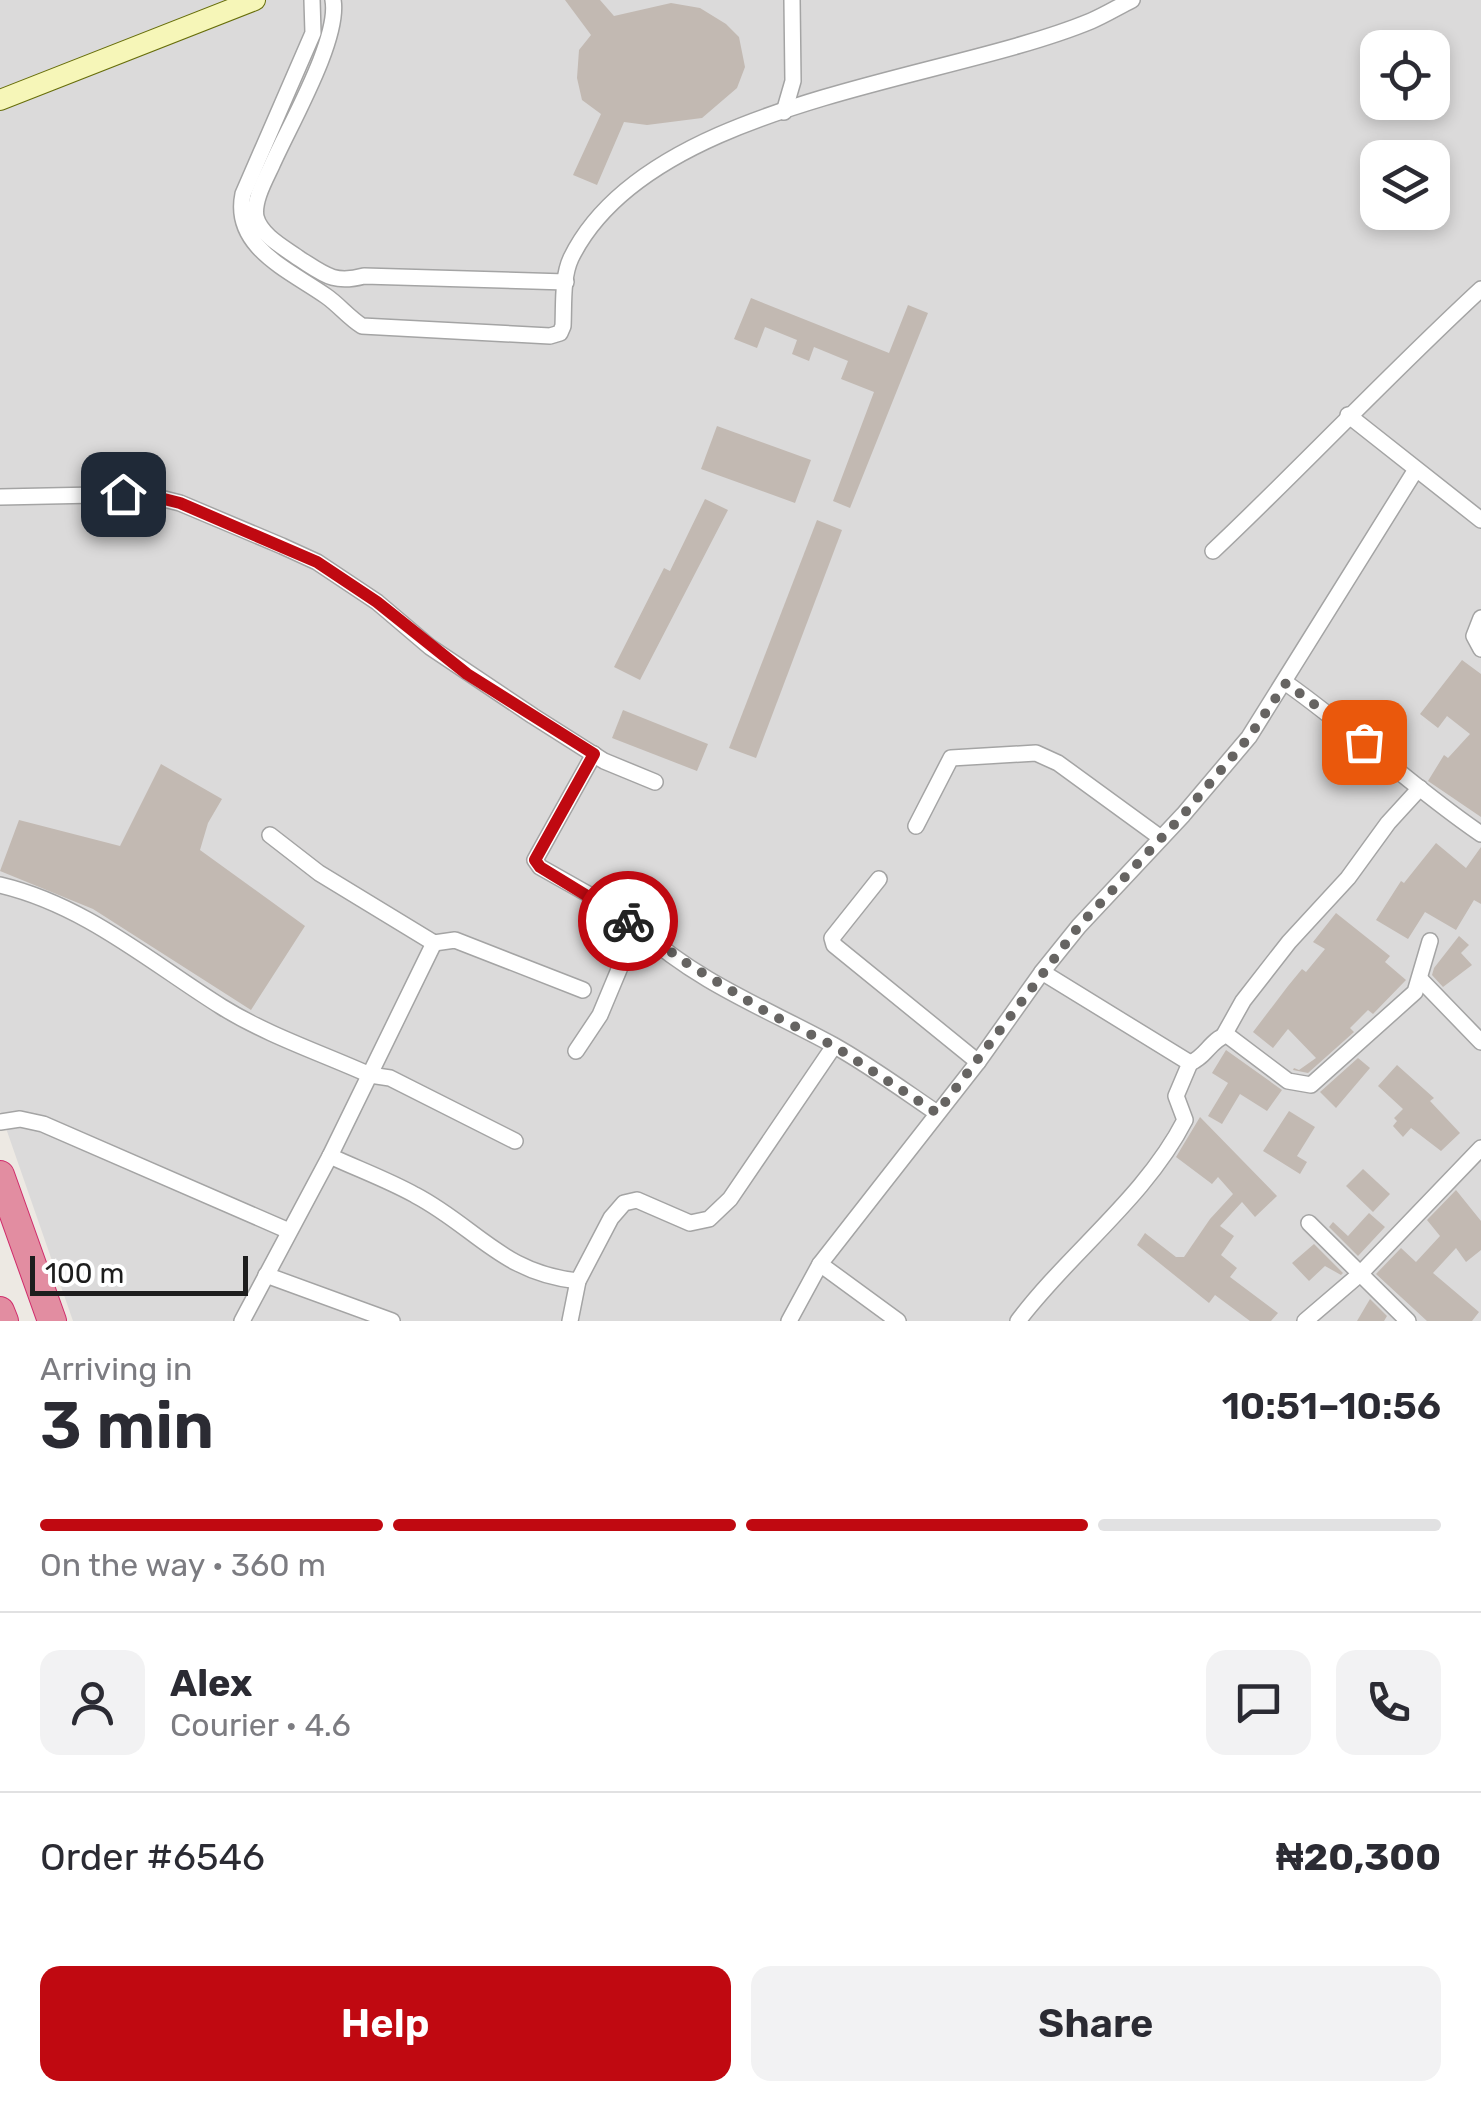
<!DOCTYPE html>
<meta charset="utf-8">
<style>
body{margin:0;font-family:Rubik,sans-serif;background:#f2f2f3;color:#2b2b33;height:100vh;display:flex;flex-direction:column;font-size:38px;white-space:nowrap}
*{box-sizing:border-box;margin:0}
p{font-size:32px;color:#7c7c81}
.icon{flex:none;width:55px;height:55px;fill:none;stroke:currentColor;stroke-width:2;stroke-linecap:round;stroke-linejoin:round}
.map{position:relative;height:1321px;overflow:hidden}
.sheet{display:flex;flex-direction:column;background:#fff;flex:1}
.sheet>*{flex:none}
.tools{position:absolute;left:1360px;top:30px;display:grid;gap:20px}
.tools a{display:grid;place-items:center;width:90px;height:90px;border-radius:20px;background:#fff;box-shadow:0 5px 15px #0003;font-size:50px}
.scale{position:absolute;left:30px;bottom:25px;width:218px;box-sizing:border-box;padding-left:10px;border:5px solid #1d1d1d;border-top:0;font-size:28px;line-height:35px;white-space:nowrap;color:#1d1d1d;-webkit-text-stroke:8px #fff;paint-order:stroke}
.pin{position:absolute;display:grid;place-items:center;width:85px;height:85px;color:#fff;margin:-42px;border-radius:20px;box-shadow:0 5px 15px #0006}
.courier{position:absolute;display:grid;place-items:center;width:100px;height:100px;margin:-50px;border:8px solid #c00911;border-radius:50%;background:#fff;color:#222;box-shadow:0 2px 12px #0007}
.overview em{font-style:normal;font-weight:600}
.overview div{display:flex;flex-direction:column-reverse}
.overview{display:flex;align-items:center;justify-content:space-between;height:170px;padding:0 40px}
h1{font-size:65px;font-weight:600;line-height:75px}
.bar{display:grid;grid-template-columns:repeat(4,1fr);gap:15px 10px;align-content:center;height:120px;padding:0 40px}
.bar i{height:12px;border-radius:8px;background:#e1e1e2}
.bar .current{background:#c00911}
.bar p{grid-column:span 4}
.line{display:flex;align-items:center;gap:25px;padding:0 40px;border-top:2px solid #e1e1e2}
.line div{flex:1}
.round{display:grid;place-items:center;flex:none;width:105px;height:105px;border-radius:20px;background:#f2f2f3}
.primary-button{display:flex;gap:20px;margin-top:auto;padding:20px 40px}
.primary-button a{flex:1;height:115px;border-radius:20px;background:#c00911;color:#fff;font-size:40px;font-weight:600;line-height:115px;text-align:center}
.primary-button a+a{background:#f2f2f3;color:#2b2b33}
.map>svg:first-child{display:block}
.residential{fill:#dbdada;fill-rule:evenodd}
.building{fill:#c2b9b2}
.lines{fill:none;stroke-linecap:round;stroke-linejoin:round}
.street-casing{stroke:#a4a4a4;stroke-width:18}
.secondary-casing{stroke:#676e0a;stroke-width:22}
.highway-casing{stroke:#d02c6b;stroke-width:30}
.street{stroke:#fff;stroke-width:15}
.secondary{stroke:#f6f6b8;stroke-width:20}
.highway{stroke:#e28da1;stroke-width:28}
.done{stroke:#666462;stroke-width:10;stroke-dasharray:0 18}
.route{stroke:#c00911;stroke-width:12}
</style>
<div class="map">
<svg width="1481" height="1321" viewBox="0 0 1481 1321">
<rect width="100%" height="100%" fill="#ede9e3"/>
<!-- residential -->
<path class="residential" d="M0,0H1481V1321H73L0,1111ZM1378,48H1432V102H1378ZM1378,158H1432V212H1378Z"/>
<!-- building -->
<g class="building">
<path d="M565,0H600L614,16L671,3L700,8L726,24L739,37L745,67L737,88L702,118L647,125L624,122L597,185L573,175L601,114L582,100L577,78L579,50L591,35Z"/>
<path d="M751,298L889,353L908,305L928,313L850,508L833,501L874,392L841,379L848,361L814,347L809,361L792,354L797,340L765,327L757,348L734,339Z"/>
<path d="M717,426L811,460L795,503L701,469Z"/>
<path d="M705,499L728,510L640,680L614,667L664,568L670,571Z"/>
<path d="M817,520L842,530L756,758L729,748Z"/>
<path d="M1462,660L1481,674V817L1428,781L1444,755L1448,758L1470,734L1447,716L1438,728L1420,714Z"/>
<path d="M623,710L708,744L697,771L612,738Z"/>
<path d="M161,764L222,799L208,823L200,850L305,926L251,1010L93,909L0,871L19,820L120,846Z"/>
<path d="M1436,843L1466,868L1481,847V904L1474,900L1456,930L1425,912L1408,939L1376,920L1401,881L1404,883Z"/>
<path d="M1336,913L1390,956L1385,962L1406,980L1373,1014L1368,1010L1350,1028L1354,1032L1308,1073L1293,1070L1294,1068L1299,1070L1316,1058L1288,1029L1273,1048L1253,1032L1288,986L1302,969L1306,972L1325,949L1313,942Z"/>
<path d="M1459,936L1469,945L1461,953L1472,965L1443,987L1432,975L1434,968Z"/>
<path d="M1226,1050L1282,1090L1267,1111L1240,1094L1222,1124L1208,1116L1228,1083L1212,1073Z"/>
<path d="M1358,1058L1370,1068L1336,1108L1320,1092Z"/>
<path d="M1397,1065L1434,1098L1430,1101L1460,1133L1441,1151L1411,1128L1403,1137L1393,1126L1397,1121L1394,1118L1403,1109L1378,1086Z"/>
<path d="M1289,1111L1315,1127L1297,1156L1307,1162L1300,1174L1263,1151Z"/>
<path d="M1200,1117L1277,1196L1255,1217L1242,1202L1220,1226L1234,1236L1221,1255L1237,1268L1230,1277L1278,1313L1271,1321H1250L1215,1295L1209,1303L1137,1245L1145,1233L1176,1257H1184L1210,1219L1233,1194L1218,1177L1212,1184L1176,1157Z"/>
<path d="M1363,1169L1390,1194L1373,1212L1346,1186Z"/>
<path d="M1456,1190L1481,1221V1250L1466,1262L1456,1248L1433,1273L1479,1312L1472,1321H1427L1376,1274L1401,1248L1416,1262L1440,1236L1427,1220Z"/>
<path d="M1369,1213L1385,1227L1358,1256L1329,1227L1333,1222L1348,1236Z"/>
<path d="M1314,1244L1343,1273L1341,1275L1325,1266L1309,1281L1292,1263Z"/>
<path d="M1370,1299L1387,1316L1384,1321H1357Z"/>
</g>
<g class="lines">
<!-- street casing -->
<g class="street-casing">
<g id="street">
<path d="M312,0L313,33L243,194C232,247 289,270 326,296C339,305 348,317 362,326L550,336L560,333L563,326C564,305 562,277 571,258C648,101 944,82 1091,21C1105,15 1118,7 1132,0"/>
<path d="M333,0C340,39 289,126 272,165C265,180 253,201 256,217C261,236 285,248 300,259C325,275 334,284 364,276L566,282"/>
<path d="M784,112L793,81L792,0"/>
<path d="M1348,415L1481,520"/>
<path d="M0,497L144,494L180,503L282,546L317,562L377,602L430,647L533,716L604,761L655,782"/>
<path d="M1213,551C1304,465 1389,374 1481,289"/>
<path d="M1481,618L1474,636L1481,649"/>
<path d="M1286,683C1353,730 1413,788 1481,834"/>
<path d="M594,754L535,860L540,867L602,902L641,930"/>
<path d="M916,826L951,758L1036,753L1058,763L1161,838"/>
<path d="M270,835L319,873L434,943L455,940L583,990"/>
<path d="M879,879L832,938L834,945L978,1062"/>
<path d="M0,885C85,905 150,962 222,1007C267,1035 321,1053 370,1075L390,1078L515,1141"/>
<path d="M1421,980L1481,1042"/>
<path d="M1224,1035L1243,1001L1289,942L1348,878L1388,823L1420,788"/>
<path d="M576,1051L600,1015L628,948L641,930C695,981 769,1010 833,1045C869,1065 903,1090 937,1113"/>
<path d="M1190,1063C1206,1057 1211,1039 1227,1035L1288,1081L1311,1085L1415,992L1430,941"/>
<path d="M0,1122L20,1119L43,1124L289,1231"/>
<path d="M330,1156C358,1169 388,1180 415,1195C476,1227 502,1273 578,1281"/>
<path d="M1309,1223L1408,1321"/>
<path d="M820,1264L898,1321"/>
<path d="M266,1275L392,1321"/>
<path d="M242,1321L330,1156L434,943"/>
<path d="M570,1321L578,1281L611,1218L624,1203L637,1200L690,1223L709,1219L730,1199L834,1046"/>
<path d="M789,1321L820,1264L978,1062L1042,972L1079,926L1183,815L1249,737L1415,471"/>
<path d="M1018,1321C1070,1252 1145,1198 1185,1120L1176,1096L1190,1063L1042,972"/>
<path d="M1305,1321L1360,1274L1481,1148"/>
</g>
</g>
<!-- secondary casing -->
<g class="secondary-casing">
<path id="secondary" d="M0,100L255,0"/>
</g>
<!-- highway casing -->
<g class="highway-casing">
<g id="highway">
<path d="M0,1175L52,1321"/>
<path d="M0,1311L4,1321"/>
</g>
</g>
<!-- street -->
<use href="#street" class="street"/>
<!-- secondary -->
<use href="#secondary" class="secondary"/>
<!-- highway -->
<use href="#highway" class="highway"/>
</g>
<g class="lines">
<!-- done -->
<path class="done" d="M628,921L688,964L768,1013L834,1046L937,1113L1079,926L1183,815L1249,737L1286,683L1364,742"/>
<!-- route -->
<path class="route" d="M123,494H144L180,503L317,562L377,602L467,674L594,754L535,860L540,867L628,921"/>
</g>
</svg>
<div class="tools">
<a><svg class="icon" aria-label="locate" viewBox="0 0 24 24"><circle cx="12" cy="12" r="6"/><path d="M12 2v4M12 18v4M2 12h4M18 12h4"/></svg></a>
<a><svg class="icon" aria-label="layers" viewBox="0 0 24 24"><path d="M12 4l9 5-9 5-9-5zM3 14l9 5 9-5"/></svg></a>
</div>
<div class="scale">100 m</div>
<div class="pin" style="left:1364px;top:742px;background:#ea580c"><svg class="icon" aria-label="bag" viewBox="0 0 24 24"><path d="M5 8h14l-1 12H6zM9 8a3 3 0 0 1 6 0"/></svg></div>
<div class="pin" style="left:123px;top:494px;background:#1f2937"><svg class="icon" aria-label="home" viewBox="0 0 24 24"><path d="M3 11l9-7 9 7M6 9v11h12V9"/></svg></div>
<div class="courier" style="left:628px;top:921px"><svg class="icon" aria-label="bike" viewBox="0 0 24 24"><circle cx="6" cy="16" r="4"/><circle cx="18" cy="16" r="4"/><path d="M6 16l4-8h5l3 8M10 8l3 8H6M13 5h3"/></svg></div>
</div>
<section class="sheet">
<div class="overview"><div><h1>3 min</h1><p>Arriving in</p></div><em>10:51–10:56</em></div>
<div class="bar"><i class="current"></i><i class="current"></i><i class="current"></i><i></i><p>On the way · 360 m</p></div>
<div class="line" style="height:180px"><a class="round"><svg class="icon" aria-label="person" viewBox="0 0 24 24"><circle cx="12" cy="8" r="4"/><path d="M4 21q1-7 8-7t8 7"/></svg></a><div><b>Alex</b><p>Courier · 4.6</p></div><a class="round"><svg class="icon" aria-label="chat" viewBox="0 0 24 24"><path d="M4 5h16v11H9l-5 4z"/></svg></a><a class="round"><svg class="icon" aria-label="phone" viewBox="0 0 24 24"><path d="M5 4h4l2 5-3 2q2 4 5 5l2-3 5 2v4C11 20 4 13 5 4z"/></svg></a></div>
<div class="line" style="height:130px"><div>Order #6546</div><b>₦20,300</b></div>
<div class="primary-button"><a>Help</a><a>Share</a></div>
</section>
